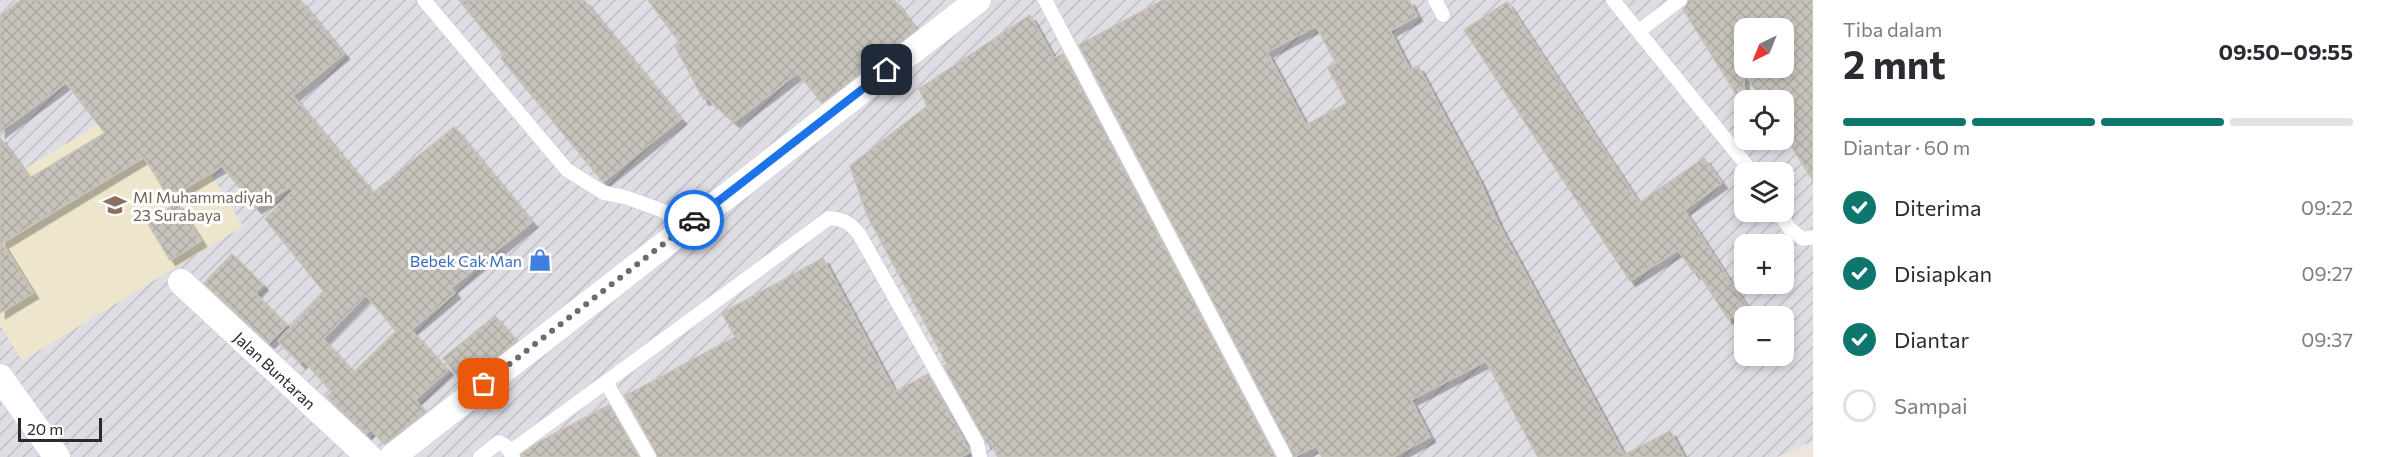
<!DOCTYPE html>
<html lang="id">
<meta charset="utf-8">
<style>
body{margin:0;font-family:Commissioner,sans-serif;background:#f2f2f3;color:#2b2b33;height:100vh;display:flex;flex-direction:column;font-size:22px;white-space:nowrap}
*{box-sizing:border-box;margin:0}
p{font-size:20px;color:#7c7c81}
.icon{flex:none;width:33px;height:33px;fill:none;stroke:currentColor;stroke-width:2;stroke-linecap:round;stroke-linejoin:round}
.map{position:relative;flex:1;overflow:hidden}
.details{display:flex;flex-direction:column;background:#fff;width:570px}
.details>*{flex:none}
.needle{width:39px;rotate:223deg}
.controls{position:absolute;left:1734px;top:18px;display:grid;gap:12px}
.controls a{display:grid;place-items:center;width:60px;height:60px;border-radius:12px;background:#fff;box-shadow:0 3px 9px #0003;font-size:30px}
.scale{position:absolute;left:18px;bottom:15px;width:84px;box-sizing:border-box;padding-left:6px;border:3px solid #2a2a2a;border-top:0;font-size:16px;line-height:21px;white-space:nowrap;color:#2a2a2a;-webkit-text-stroke:4px #fff;paint-order:stroke}
.pin{position:absolute;display:grid;place-items:center;width:51px;height:51px;color:#fff;margin:-26px;border-radius:12px;box-shadow:0 3px 9px #0006}
.courier{position:absolute;display:grid;place-items:center;width:60px;height:60px;margin:-30px;border:4px solid #1a73e8;border-radius:50%;background:#fff;color:#222;box-shadow:0 2px 8px #0007}
.head em{font-style:normal;font-weight:700}
.head div{display:flex;flex-direction:column-reverse}
.head{display:flex;align-items:center;justify-content:space-between;height:102px;padding:0 30px}
h1{font-size:39px;font-weight:700;line-height:45px}
.bar{display:grid;grid-template-columns:repeat(4,1fr);gap:9px 6px;align-content:center;height:72px;padding:0 30px}
.bar i{height:8px;border-radius:4px;background:#e1e1e2}
.bar .active{background:#0f766e}
.bar p{grid-column:span 4}
ol{padding:0 30px;list-style:none}
li{display:flex;align-items:center;gap:18px;height:66px}
li p{margin-inline-start:auto}
li .icon{padding:6px;border-radius:50%;background:#0f766e;color:#fff;stroke-width:4}
li:last-child{color:#7c7c81}
li i{width:33px;height:33px;border:3px solid #e1e1e2;border-radius:50%}
main{display:flex;flex:1;min-height:0}
.map>svg:first-child{display:block}
.industrial{fill:url(#industrial-furrows);fill-rule:evenodd}
.education{fill:#ede5cc}
.building{fill:url(#building-cross-hatch);stroke:#c7c2b6;stroke-width:1.5;fill-rule:evenodd;filter:url(#shadow)}
.lines{fill:none;stroke-linecap:round;stroke-linejoin:round}
.lane-casing{stroke:#d1d3e2;stroke-width:16}
.street-casing{stroke:#d1d3e2;stroke-width:28}
.lane{stroke:#fff;stroke-width:14}
.street{stroke:#fff;stroke-width:26}
.done{stroke:#6e6c68;stroke-width:6;stroke-dasharray:0 10.8}
.route{stroke:#1a73e8;stroke-width:8}
.labels{text-anchor:middle;dominant-baseline:central;stroke-width:6;stroke-linejoin:round;paint-order:stroke}
.education-label{font-size:16px;fill:#785e54;stroke:#fff;text-anchor:start}
.shop-label{font-size:16px;fill:#366cbe;stroke:#fff;text-anchor:end}
.street-label{font-size:16px;fill:#2a2a2a;stroke:#fff}
</style>
<main>
<div class="map">
<svg width="1813" height="457" viewBox="0 0 1813 457">
<defs>
<pattern id="industrial-furrows" width="10" height="10" patternUnits="userSpaceOnUse" patternTransform="scale(1.5)"><rect width="10" height="10" fill="#dfdde4"/><path d="M-1 1l2-2M0 10L10 0M9 11l2-2" fill="none" stroke="#c0bec4"/></pattern>
<pattern id="building-cross-hatch" width="8" height="8" patternUnits="userSpaceOnUse" patternTransform="scale(1.5)"><rect width="8" height="8" fill="#c7c3bc"/><path d="M0 0l8 8M0 8l8-8" fill="none" stroke="#aba8a2"/></pattern>
<filter id="shadow"><feDropShadow dx="5.5" dy="5.5" stdDeviation="0" flood-color="#0004"/></filter>
</defs>
<rect width="100%" height="100%" fill="#ece6dc"/>
<!-- industrial -->
<path class="industrial" d="M0,0H1813V441L1777,457H0ZM1744,28H1784V68H1744ZM1744,100H1784V140H1744ZM1744,172H1784V212H1744ZM1744,244H1784V284H1744ZM1744,316H1784V356H1744Z"/>
<!-- education -->
<path class="education" d="M158,88L243,226L22,361L0,325V184Z"/>
<!-- building -->
<g class="building">
<path d="M21,0H300L344,54L293,96L373,193L454,127L532,222L451,288L455,293L411,330L448,370L415,400L425,412L384,444L371,429L366,434L327,397L332,392L303,360L300,363L278,341L324,292L265,219L293,191L290,187L256,208L222,166L169,198L144,157L2,243L33,293L0,313V138L30,178L105,133L66,83L0,132V16ZM366,295L396,331L354,372L323,339Z"/>
<path d="M459,0H584L681,119L603,182L501,58L504,55Z"/>
<path d="M648,0H894L916,29L822,103L798,73L734,122L707,98L704,100L675,46L680,43Z"/>
<path d="M1163,0H1409L1417,16L1390,31L1410,70L1418,66L1480,182L1498,223L1624,455L1670,431L1684,457H1538L1486,361L1411,400L1430,437L1393,457H1322L1316,446L1294,457L1079,45ZM1316,26L1336,63L1328,68L1347,103L1306,125L1267,52Z"/>
<path d="M1689,0H1813V181L1784,134V100H1762L1744,73V107L1683,9ZM1744,28H1784V68H1744Z"/>
<path d="M1507,2L1639,203L1704,158L1722,183L1684,210L1747,307L1728,319L1697,271L1694,273L1678,250L1630,281L1464,30Z"/>
<path d="M1030,15L1054,58L1063,54L1275,457H998L989,441L986,443L944,366L947,364L867,215L850,166L927,106L919,89Z"/>
<path d="M177,203L201,241L170,260L147,222Z"/>
<path d="M232,254L263,285L255,293L287,325L269,343L204,283Z"/>
<path d="M823,258L895,392L928,374L970,452L960,457H658L625,396L735,337L722,313Z"/>
<path d="M495,316L516,341L463,383L443,358Z"/>
<path d="M609,405L639,457H522L521,455L537,443Z"/>
</g>
<g class="lines">
<!-- lane casing -->
<g class="lane-casing">
<g id="lane">
<path d="M424,0L567,170L604,193L625,197L661,210L688,224"/>
<path d="M1045,0L1285,457"/>
<path d="M1435,0L1443,15"/>
<path d="M1613,0L1752,172"/>
<path d="M1639,31L1680,0"/>
<path d="M1778,212L1790,229L1803,239L1813,237"/>
<path d="M606,382L829,218C844,219 850,223 859,234L977,443L980,457"/>
<path d="M511,451L606,382L649,457"/>
<path d="M480,457L499,442L506,446L513,457"/>
</g>
</g>
<!-- street casing -->
<g class="street-casing">
<g id="street">
<path id="s1" d="M181,282L369,457"/>
<path d="M0,377L57,457"/>
<path d="M392,457L978,0"/>
</g>
</g>
<!-- lane -->
<use href="#lane" class="lane"/>
<!-- street -->
<use href="#street" class="street"/>
</g>
<g class="lines">
<!-- done -->
<path class="done" d="M484,384L694,220"/>
<!-- route -->
<path class="route" d="M694,220L887,70"/>
</g>
<!-- icons -->
<defs>
<g id="school-bare" transform="scale(1.8)"><path d="M0-5L7-2L0 1L-7-2ZM-4 1L0 2.5L4 1V4Q0 6-4 4Z" fill="#8d6e63" stroke="#fff" stroke-width="2.5" paint-order="stroke"/></g>
<g id="shop-bare" transform="scale(1.8)"><path d="M-5-2.5h2.3a2.7 3.5 0 0 1 5.4 0H5L5.5 6h-11ZM-1.5-2.5h3a1.5 2.3 0 0 0-3 0Z" fill="#3f7fe0" stroke="#fff" stroke-width="2.5" paint-order="stroke"/></g>
</defs>
<g fill-rule="evenodd">
<use href="#school-bare" x="115" y="205"/>
<use href="#shop-bare" x="540" y="260"/>
</g>
<g class="labels">
<!-- education labels -->
<g class="education-label">
<text x="133" y="196">MI Muhammadiyah<tspan x="133" dy="18">23 Surabaya</tspan></text>
</g>
<!-- shop labels -->
<g class="shop-label">
<text x="522" y="260">Bebek Cak Man</text>
</g>
<!-- street labels -->
<g class="street-label">
<text stroke="none"><textPath href="#s1" startOffset="129">Jalan Buntaran</textPath></text>
</g>
</g>
</svg>
<div class="controls">
<a><svg class="needle" viewBox="-14 -14 28 28"><path d="M0-13l5 13h-10z" fill="#e53935"/><path d="M0 13l5-13h-10z" fill="#7c7c81"/></svg></a>
<a><svg class="icon" aria-label="locate" viewBox="0 0 24 24"><circle cx="12" cy="12" r="6"/><path d="M12 2v4M12 18v4M2 12h4M18 12h4"/></svg></a>
<a><svg class="icon" aria-label="layers" viewBox="0 0 24 24"><path d="M12 4l9 5-9 5-9-5zM3 14l9 5 9-5"/></svg></a>
<a>+</a>
<a>−</a>
</div>
<div class="scale">20 m</div>
<div class="pin" style="left:484px;top:384px;background:#ea580c"><svg class="icon" aria-label="bag" viewBox="0 0 24 24"><path d="M5 8h14l-1 12H6zM9 8a3 3 0 0 1 6 0"/></svg></div>
<div class="pin" style="left:887px;top:70px;background:#1f2937"><svg class="icon" aria-label="home" viewBox="0 0 24 24"><path d="M3 11l9-7 9 7M6 9v11h12V9"/></svg></div>
<div class="courier" style="left:694px;top:220px"><svg class="icon" aria-label="car" viewBox="0 0 24 24"><path d="M5 17H2v-5l4-1 3-4h7l3 4 3 1v5h-3M9 17h6M6 11h13"/><circle cx="7" cy="17" r="2"/><circle cx="17" cy="17" r="2"/></svg></div>
</div>
<section class="details">
<div class="head"><div><h1>2 mnt</h1><p>Tiba dalam</p></div><em>09:50–09:55</em></div>
<div class="bar"><i class="active"></i><i class="active"></i><i class="active"></i><i></i><p>Diantar · 60 m</p></div>
<ol>
<li><svg class="icon" aria-label="check" viewBox="0 0 24 24"><path d="M5 12l5 5 9-10"/></svg>Diterima<p>09:22</p></li>
<li><svg class="icon" aria-label="check" viewBox="0 0 24 24"><path d="M5 12l5 5 9-10"/></svg>Disiapkan<p>09:27</p></li>
<li><svg class="icon" aria-label="check" viewBox="0 0 24 24"><path d="M5 12l5 5 9-10"/></svg>Diantar<p>09:37</p></li>
<li><i></i>Sampai</li>
</ol>
</section>
</main>
